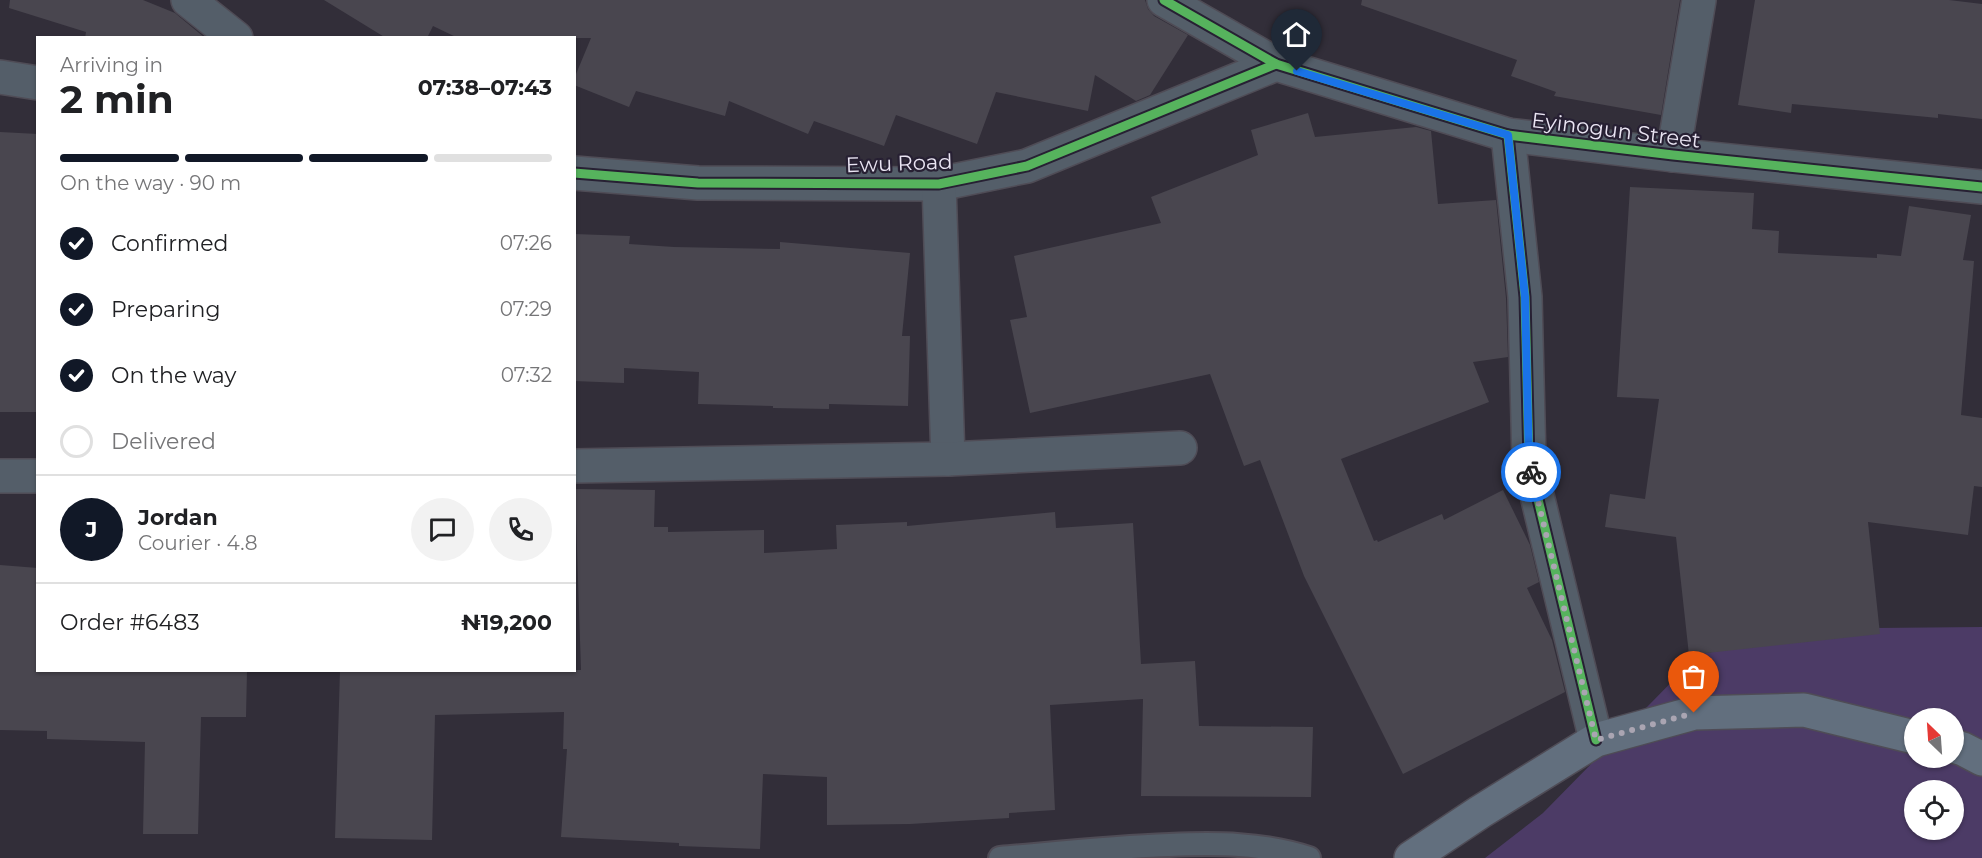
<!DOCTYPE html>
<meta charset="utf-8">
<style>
body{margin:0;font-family:Montserrat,sans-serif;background:#f2f2f2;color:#202124;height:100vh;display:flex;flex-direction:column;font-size:22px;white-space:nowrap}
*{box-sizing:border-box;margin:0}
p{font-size:20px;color:#757577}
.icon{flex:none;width:33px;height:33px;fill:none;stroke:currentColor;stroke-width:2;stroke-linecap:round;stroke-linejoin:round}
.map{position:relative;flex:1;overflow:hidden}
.drawer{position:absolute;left:36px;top:36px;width:540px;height:636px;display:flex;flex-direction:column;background:#fff;border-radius:0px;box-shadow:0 2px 4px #0004}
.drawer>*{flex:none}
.needle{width:39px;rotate:335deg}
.fabs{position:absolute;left:1904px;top:708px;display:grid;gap:12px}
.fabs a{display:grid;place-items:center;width:60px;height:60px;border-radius:50%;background:#fff;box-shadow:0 2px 4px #0004;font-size:30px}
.pin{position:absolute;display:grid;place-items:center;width:51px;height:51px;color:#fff;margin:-62px -26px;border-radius:50% 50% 50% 0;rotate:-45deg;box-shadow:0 0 6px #0007}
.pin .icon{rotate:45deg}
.courier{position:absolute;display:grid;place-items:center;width:60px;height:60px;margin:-30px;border:4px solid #1a73e8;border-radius:50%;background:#fff;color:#222;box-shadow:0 2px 8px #0007}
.overview em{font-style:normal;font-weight:700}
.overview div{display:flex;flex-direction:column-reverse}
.overview{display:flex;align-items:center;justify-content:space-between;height:102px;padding:0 24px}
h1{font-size:39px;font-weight:700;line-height:45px}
.bar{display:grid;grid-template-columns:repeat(4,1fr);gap:9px 6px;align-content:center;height:72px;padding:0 24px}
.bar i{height:8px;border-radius:4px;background:#e0e0e0}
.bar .on{background:#111827}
.bar p{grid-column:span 4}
.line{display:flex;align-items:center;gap:15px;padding:0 24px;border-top:2px solid #e0e0e0}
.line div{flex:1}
.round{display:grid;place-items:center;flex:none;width:63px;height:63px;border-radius:32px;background:#f2f2f2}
ol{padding:0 24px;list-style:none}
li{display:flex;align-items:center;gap:18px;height:66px}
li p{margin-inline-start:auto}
li .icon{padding:6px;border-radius:50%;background:#111827;color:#fff;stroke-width:4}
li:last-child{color:#757577}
li i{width:33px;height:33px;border:3px solid #e0e0e0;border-radius:50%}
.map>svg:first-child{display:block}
.green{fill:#4c3b66;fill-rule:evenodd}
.building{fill:#49464f}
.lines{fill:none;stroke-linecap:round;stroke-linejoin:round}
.lane-casing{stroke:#4f4c56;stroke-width:26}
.street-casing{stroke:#4f4c56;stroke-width:36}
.primary-casing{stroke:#4f4c56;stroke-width:36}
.lane{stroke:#545e69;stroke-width:22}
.street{stroke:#545e69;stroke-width:33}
.primary{stroke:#626f7e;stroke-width:33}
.cycleway-casing{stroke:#272033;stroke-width:13}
.cycleway{stroke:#56b35d;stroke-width:9}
.done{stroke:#aaa5b2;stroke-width:6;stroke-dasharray:0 10.8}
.route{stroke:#1a73e8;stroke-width:8}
.labels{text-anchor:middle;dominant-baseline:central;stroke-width:4.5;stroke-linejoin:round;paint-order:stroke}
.street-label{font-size:21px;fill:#eae5f3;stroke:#272033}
</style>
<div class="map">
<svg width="1982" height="858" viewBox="0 0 1982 858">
<rect width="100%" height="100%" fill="#322e39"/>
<!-- green -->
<path class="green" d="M1982,627V858H1485L1543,813L1699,654L1875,628ZM1914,718H1953V758H1914ZM1914,790H1953V830H1914Z"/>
<!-- building -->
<g class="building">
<path d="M10,0H143L175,13L205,38H85L86,32L9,8Z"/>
<path d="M324,0H1145L1148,9L1154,16L1188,35L1150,95L1136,101L1095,75L1088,111L996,92L977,144L896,115L884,146L814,121L808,134L729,101L725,116L636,91L629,107L574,85V79L591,38H458L433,26L427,38H386Z"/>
<path d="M1362,0H1680L1661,115L1554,96L1556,92L1511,76L1517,60L1361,5Z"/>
<path d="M1755,0H1949L1982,4V119L1938,114V118L1792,104L1791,113L1738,105Z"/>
<path d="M1308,113L1315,137L1416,127L1431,131L1438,204L1496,200L1506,298L1508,357L1473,362L1489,402L1341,459L1374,541L1377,540L1378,542L1442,514L1444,520L1503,490L1530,545L1539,582L1527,588L1552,640L1565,692L1403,774L1304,576L1260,460L1244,466L1210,374L1030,413L1010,320L1027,317L1014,256L1161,223L1151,197L1258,155L1251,130Z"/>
<path d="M0,132L38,134V412H0Z"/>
<path d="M1630,187L1754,193L1752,229L1779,231L1778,253L1877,258V254L1901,256L1909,206L1971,215L1963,260L1974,261L1961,415L1982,418V487L1974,486L1968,535L1868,522L1880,634L1689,655L1676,537L1605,527L1610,494L1645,499L1659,399L1617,397Z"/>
<path d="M574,234L630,236L629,244L674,247L780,249V242L910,253L902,336H910L908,406L829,404V409L773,408V406L698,404L699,372L624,368V383L574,381Z"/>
<path d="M575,489L655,490L654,527H668V532L764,530V553L837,549L836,525L907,522V526L1055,512L1056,528L1133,523L1141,664L1195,661L1199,726L1313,727L1311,797L1141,796L1143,699L1050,705L1055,810L1009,813V818L910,824L827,825V777L763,774L760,849L679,846V843L561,837L567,749H563L564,712L435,715L432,840L335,838L340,670H581Z"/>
<path d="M0,565L38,568V670H247L246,717H201L198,834H143L145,742L47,739V731L0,730Z"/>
</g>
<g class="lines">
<!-- lane casing -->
<g class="lane-casing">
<path id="lane" d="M1000,858C1057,853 1112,847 1169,845C1216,843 1264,843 1309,858"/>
</g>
<!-- street casing -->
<g class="street-casing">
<g id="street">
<path d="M188,0L236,38"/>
<path d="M1164,0L1276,64L1508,135L1673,155L1982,187"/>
<path d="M0,77L38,83"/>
<path d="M1508,135L1525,297L1529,462L1596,740"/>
<path d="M1673,155L1699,0"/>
<path d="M574,173L698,183L939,184L1027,166L1276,64"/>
<path d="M939,184L948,459"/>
<path d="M574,466L948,459L1180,448"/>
<path d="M0,476H38"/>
</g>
</g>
<!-- primary casing -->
<g class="primary-casing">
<g id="primary">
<path d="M1953,746L1963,749L1982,759"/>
<path d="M1411,858L1480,812L1596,740L1694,713L1804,710L1914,737"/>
</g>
</g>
<!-- lane -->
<use href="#lane" class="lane"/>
<!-- street -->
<use href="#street" class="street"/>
<!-- primary -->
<use href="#primary" class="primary"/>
<!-- cycleway casing -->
<g class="cycleway-casing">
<g id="cycleway">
<path d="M1164,0L1276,64L1508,135L1673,155L1982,187"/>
<path d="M1508,135L1525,297L1529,462L1596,740"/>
<path d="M574,173L698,183L939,184L1027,166L1276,64"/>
</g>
</g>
<!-- cycleway -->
<use href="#cycleway" class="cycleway"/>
</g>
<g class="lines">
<!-- done -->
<path class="done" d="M1531,472L1596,740L1694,713"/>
<!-- route -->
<path class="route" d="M1297,71L1508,135L1525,297L1529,462L1531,472"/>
</g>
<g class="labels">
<!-- street labels -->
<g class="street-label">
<text transform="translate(1616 130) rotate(7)">Eyinogun Street</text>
<text transform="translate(899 163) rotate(-2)">Ewu Road</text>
</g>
</g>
</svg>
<div class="fabs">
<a><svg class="needle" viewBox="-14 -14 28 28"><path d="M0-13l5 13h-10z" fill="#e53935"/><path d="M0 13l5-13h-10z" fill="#757577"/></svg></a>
<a><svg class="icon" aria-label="locate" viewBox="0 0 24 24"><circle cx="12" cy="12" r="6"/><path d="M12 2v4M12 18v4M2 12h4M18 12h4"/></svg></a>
</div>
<div class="pin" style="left:1694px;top:713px;background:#ea580c"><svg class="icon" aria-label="bag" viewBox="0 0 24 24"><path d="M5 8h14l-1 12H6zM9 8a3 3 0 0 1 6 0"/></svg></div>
<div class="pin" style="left:1297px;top:71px;background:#1f2937"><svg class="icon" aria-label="home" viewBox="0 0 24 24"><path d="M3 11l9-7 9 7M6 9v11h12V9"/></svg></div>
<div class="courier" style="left:1531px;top:472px"><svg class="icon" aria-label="bike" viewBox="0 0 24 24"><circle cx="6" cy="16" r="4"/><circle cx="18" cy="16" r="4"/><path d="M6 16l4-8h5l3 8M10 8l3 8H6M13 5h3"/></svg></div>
<section class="drawer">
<div class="overview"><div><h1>2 min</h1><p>Arriving in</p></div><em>07:38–07:43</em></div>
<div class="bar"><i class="on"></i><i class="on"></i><i class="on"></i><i></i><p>On the way · 90 m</p></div>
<ol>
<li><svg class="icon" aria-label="check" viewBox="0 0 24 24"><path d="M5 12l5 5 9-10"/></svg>Confirmed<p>07:26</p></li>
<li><svg class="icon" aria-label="check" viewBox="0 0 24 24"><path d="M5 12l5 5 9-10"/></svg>Preparing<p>07:29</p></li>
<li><svg class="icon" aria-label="check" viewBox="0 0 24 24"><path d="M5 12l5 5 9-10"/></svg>On the way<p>07:32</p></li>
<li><i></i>Delivered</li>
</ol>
<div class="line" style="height:108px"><b class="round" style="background:#111827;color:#fff">J</b><div><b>Jordan</b><p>Courier · 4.8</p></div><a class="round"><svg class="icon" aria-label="chat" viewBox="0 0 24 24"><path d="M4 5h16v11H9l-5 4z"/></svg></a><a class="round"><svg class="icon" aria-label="phone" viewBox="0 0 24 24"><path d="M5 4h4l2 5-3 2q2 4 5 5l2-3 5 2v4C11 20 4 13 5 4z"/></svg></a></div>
<div class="line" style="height:78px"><div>Order #6483</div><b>₦19,200</b></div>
</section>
</div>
